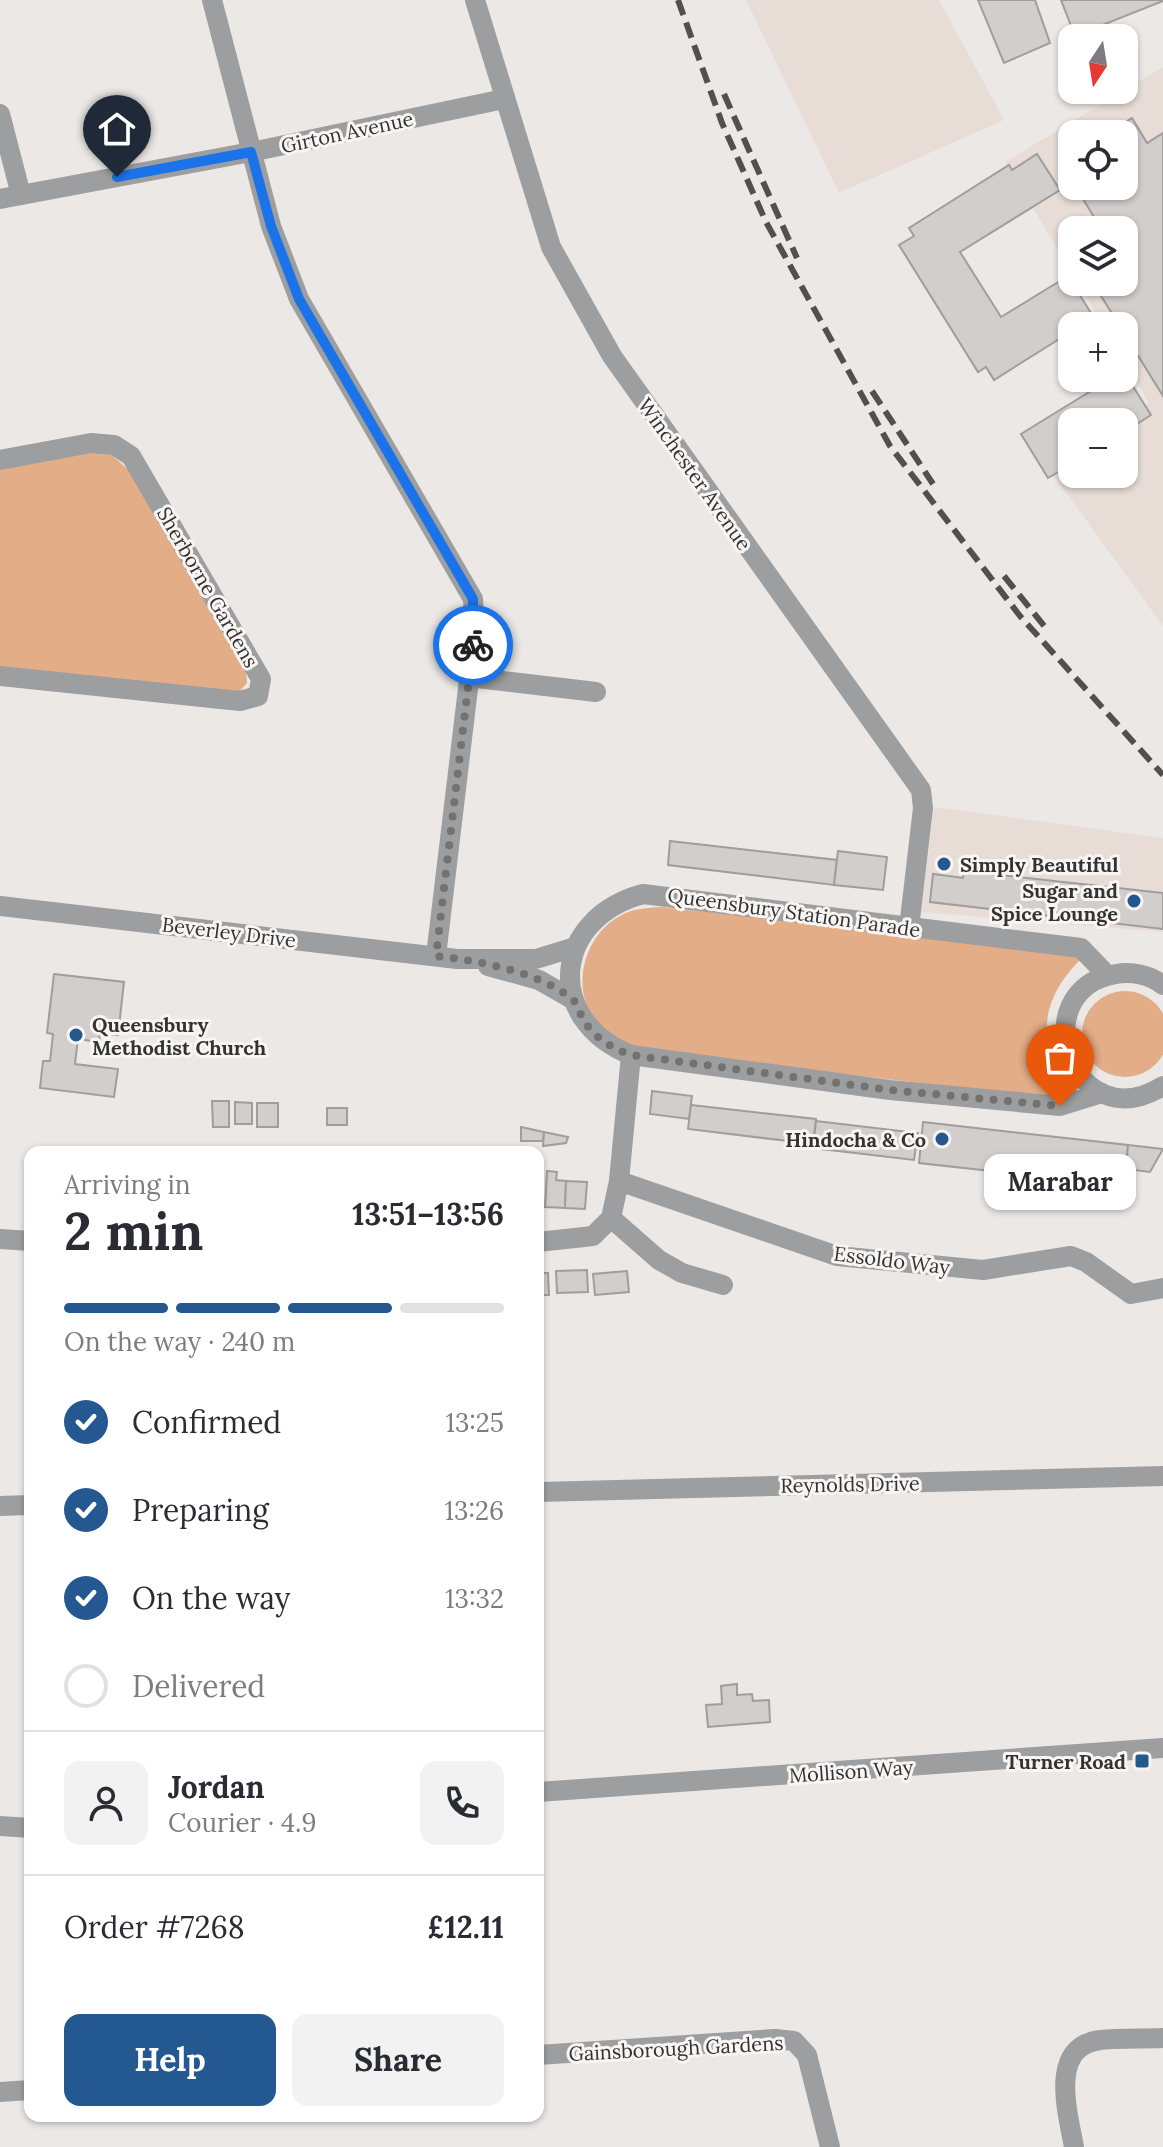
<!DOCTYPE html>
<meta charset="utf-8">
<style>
body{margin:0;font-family:Lora,serif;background:#f2f2f3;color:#2b2b33;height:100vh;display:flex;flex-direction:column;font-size:30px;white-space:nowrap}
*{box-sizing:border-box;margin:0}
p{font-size:26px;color:#7c7c81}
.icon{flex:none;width:44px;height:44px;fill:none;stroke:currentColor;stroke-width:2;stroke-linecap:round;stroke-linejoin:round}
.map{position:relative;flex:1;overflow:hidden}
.sheet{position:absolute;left:24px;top:1146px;width:520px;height:976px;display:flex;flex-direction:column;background:#fff;border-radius:16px;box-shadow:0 2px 6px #0004}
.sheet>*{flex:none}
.needle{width:52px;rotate:192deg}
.buttons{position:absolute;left:1058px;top:24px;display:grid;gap:16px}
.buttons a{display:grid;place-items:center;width:80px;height:80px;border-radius:16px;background:#fff;box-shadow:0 2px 6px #0004;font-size:40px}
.pin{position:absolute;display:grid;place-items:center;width:68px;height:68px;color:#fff;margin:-82px -34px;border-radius:50% 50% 50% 0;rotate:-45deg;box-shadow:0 0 8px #0007}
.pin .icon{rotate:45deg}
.courier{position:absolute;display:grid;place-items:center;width:80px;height:80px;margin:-40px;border:6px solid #1a73e8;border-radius:50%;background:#fff;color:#222;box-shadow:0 2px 10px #0007}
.bubble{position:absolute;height:56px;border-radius:16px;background:#fff;box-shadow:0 2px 6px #0004;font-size:26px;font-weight:800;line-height:56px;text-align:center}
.head em{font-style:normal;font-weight:800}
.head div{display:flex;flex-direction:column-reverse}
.head{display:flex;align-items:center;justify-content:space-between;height:136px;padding:0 40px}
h1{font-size:52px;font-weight:800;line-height:60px}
.bar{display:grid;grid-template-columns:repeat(4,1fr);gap:12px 8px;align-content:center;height:96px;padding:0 40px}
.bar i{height:10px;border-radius:6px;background:#e1e1e2}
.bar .active{background:#235891}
.bar p{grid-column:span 4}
.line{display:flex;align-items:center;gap:20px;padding:0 40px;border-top:2px solid #e1e1e2}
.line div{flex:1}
.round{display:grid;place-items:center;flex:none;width:84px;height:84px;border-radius:16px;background:#f2f2f3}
ol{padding:0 40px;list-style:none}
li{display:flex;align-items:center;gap:24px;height:88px}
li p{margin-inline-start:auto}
li .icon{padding:8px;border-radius:50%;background:#235891;color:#fff;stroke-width:4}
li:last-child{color:#7c7c81}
li i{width:44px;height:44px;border:4px solid #e1e1e2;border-radius:50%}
.primary-button{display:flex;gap:16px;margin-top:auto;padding:16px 40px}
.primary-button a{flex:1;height:92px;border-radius:16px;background:#235891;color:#fff;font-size:32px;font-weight:800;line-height:92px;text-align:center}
.primary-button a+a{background:#f2f2f3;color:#2b2b33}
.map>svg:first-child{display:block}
.built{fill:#e7ddd6;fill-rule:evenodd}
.green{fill:#e3ad87}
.building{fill:#d1cecc;stroke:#a09d9c;stroke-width:2}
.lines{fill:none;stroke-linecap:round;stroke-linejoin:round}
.minor{stroke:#9d9e9f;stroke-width:20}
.rail{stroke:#51504f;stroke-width:6;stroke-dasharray:16 8;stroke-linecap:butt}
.done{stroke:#747271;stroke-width:8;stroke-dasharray:0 14.4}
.route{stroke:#1a73e8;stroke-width:10}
.poi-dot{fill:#235891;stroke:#f8f5f3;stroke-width:3}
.labels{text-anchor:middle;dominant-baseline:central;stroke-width:6;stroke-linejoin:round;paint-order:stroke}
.street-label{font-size:20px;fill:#343332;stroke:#f8f5f3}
.poi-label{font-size:20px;font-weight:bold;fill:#343332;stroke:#f8f5f3;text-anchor:end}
</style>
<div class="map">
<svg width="1163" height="2147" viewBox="0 0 1163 2147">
<rect width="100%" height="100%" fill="#ebe8e6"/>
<!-- built -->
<g class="built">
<path d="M746,0H939L1004,120L839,193Z"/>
<path d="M1163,67V626L1046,465L1072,449V474H1124V422H1118L1149,403L1124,360V326H1104L1077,282H1124V230H1072V273L1005,162ZM1072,134H1124V186H1072Z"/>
<path d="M934,807L1163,838V932L921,912Z"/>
</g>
<!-- green -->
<g class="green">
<path d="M107,451L133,474L246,671L247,683L238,693L0,669V463Z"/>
<path d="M662,907L1076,950L1080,960C1039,1001 1036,1045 1070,1091L1062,1100L638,1049C627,1043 610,1036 601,1027C568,995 582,936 620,916C633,908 647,908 662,907Z"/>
<circle cx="1125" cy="1034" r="43"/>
</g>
<!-- building -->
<g class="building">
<path d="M978,0H1035L1050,43L1004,63Z"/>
<path d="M1061,0H1163V1L1075,36Z"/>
<path d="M1132,118L1147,143L1163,133V396L1124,333V326H1120L1101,296L1131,278L1124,267V230H1102L1075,186H1124V134H1106Z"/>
<path d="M1037,154L1060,190L960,252L1001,317L1068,276L1094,318L1081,326H1072V331L994,380L986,367L978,372L899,245L914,236L909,228L1009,165L1012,170Z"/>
<path d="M1072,155V182L1060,162Z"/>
<path d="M1124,372L1151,415L1124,432V422H1072V464L1048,478L1021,434L1112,378H1124Z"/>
<path d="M670,841L837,860L834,885L668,865Z"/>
<path d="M838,851L887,857L883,890L834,885Z"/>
<path d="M964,871L1163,893V929L930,902L933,874L963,878Z"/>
<path d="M54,974L124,982L118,1035L100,1033L99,1042L78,1039L75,1064L118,1069L114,1097L40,1088L43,1061H50L53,1034L47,1033Z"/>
<path d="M652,1091L692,1096L689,1119L650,1114Z"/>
<path d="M212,1101H229V1127H213Z"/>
<path d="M235,1102L252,1103V1124H235Z"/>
<rect x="257" y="1103" width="21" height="24"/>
<path d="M691,1105L816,1119L813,1144L688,1129Z"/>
<rect x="327" y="1108" width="20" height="17"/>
<path d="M816,1121L918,1133L914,1160L813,1148Z"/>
<path d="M923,1122L1128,1145L1124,1186L919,1163Z"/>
<path d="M521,1127L544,1132L543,1141H521Z"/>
<path d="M544,1132L568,1137L566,1143L543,1146Z"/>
<path d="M1128,1145L1163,1149L1150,1172L1126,1169Z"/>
<path d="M547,1171L557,1172L556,1180L566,1181L565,1208L545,1207Z"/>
<path d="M566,1181L587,1182L585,1209L565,1208Z"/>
<path d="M587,1270L588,1292L557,1293L556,1271Z"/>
<path d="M627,1271L629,1292L595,1295L593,1274Z"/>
<path d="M538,1273H548L549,1295H538Z"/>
<path d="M737,1684V1695L752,1694L753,1701L769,1700L770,1722L708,1727L706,1705L722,1704L721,1686Z"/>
</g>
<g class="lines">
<!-- minor -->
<g class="minor">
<path d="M212,0L271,226L299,299L473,599L475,630L436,956"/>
<path d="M475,0L551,247L612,356L921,790L923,808L909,928"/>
<path d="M0,114L21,195"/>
<path d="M0,199L251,152L504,99"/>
<path d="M0,460L91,443L114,445L131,456L261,679L258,696L240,701L0,676"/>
<path d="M468,677L596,692"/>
<path d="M0,906L457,959H536L575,947"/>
<path d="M488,966L539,980L574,1000"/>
<path d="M1163,985C1150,975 1132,971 1116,974C1021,990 1073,1142 1163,1086"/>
<path d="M1102,1093L1060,1106L890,1090L631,1055C543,1020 553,918 643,894L1081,948L1107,975"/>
<path d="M619,1181L837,1256L983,1270L1071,1256L1086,1262L1131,1294L1163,1288"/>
<path d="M611,1218L659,1260L682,1273L723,1285"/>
<path d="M0,1239L30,1241"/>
<path d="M538,1242L593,1236L611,1218L619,1181L631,1055"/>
<path d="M538,1492L1163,1476"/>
<path d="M0,1506L30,1505"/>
<path d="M538,1792L1163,1748"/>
<path d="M0,1826L30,1828"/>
<path d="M538,2055L775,2039L794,2041L807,2055L830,2147"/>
<path d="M0,2092L30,2090"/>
<path d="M1074,2147C1068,2113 1048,2047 1100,2040C1121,2038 1142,2039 1163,2038"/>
</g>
<!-- rail -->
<g class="rail">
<path d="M678,0L722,123L766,222L890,446L1020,616L1163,775"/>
<path d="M724,94L797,258"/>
<path d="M872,391L933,484"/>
<path d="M1004,576L1049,632"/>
</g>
</g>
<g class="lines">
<!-- done -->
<path class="done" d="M473,645L436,956C479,961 536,971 571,998C577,1002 579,1012 583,1019C594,1038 612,1048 631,1055L890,1090L1060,1106"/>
<!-- route -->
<path class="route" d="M117,177L251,152L271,226L299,299L473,599V645"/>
</g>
<!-- markers -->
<g class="poi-dot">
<circle cx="944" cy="864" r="8"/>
<circle cx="1134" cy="901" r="8"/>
<circle cx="76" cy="1035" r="8"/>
<circle cx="942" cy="1139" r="8"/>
<rect x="1134" y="1753" width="16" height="16" rx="4"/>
</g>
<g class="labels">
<!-- street labels -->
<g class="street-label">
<text transform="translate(347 132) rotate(-12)">Girton Avenue</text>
<text transform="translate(695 474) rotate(55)">Winchester Avenue</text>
<text transform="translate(208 587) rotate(60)">Sherborne Gardens</text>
<text transform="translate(794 912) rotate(8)">Queensbury Station Parade</text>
<text transform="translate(229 932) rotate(7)">Beverley Drive</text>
<text transform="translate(892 1260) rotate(7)">Essoldo Way</text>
<text transform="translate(850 1484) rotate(-1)">Reynolds Drive</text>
<text transform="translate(851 1771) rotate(-4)">Mollison Way</text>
<text transform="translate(676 2048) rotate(-3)">Gainsborough Gardens</text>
</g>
<!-- poi labels -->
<g class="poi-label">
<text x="960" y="864" text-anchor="start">Simply Beautiful</text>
<text x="1118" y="890">Sugar and<tspan x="1118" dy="23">Spice Lounge</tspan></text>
<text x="92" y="1024" text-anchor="start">Queensbury<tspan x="92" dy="23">Methodist Church</tspan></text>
<text x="926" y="1139">Hindocha &amp; Co</text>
<text x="1126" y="1761">Turner Road</text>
</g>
</g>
</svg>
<div class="buttons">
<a><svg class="needle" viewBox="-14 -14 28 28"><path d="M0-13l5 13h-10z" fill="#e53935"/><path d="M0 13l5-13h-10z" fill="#7c7c81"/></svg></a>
<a><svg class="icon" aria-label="locate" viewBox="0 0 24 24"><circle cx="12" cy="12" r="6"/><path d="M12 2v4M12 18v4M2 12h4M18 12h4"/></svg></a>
<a><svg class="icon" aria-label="layers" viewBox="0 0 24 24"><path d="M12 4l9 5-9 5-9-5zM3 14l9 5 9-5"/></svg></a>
<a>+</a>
<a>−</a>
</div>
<div class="pin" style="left:1060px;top:1106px;background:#ea580c"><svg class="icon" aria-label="bag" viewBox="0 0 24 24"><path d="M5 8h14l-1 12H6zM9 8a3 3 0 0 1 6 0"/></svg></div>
<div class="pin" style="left:117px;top:177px;background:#1f2937"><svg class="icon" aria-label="home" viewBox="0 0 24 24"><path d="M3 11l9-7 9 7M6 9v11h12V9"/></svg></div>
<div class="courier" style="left:473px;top:645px"><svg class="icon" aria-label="bike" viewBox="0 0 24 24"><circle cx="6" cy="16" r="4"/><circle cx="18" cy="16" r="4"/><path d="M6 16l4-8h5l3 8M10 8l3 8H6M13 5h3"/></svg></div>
<div class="bubble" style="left:984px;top:1154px;width:152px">Marabar</div>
<section class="sheet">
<div class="head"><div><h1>2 min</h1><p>Arriving in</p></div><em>13:51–13:56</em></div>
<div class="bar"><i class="active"></i><i class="active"></i><i class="active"></i><i></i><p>On the way · 240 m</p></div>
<ol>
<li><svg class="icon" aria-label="check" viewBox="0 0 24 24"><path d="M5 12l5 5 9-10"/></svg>Confirmed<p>13:25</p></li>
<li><svg class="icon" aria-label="check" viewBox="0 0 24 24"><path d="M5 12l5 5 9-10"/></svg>Preparing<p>13:26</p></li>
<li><svg class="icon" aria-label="check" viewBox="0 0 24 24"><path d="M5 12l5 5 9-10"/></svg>On the way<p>13:32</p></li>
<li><i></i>Delivered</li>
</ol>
<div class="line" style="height:144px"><a class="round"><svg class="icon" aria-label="person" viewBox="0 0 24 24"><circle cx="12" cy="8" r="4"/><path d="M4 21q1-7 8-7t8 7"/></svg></a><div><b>Jordan</b><p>Courier · 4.9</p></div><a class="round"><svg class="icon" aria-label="phone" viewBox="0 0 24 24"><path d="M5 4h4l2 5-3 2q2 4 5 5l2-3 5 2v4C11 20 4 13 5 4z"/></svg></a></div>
<div class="line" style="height:104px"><div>Order #7268</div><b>£12.11</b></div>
<div class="primary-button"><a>Help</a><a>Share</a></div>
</section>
</div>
